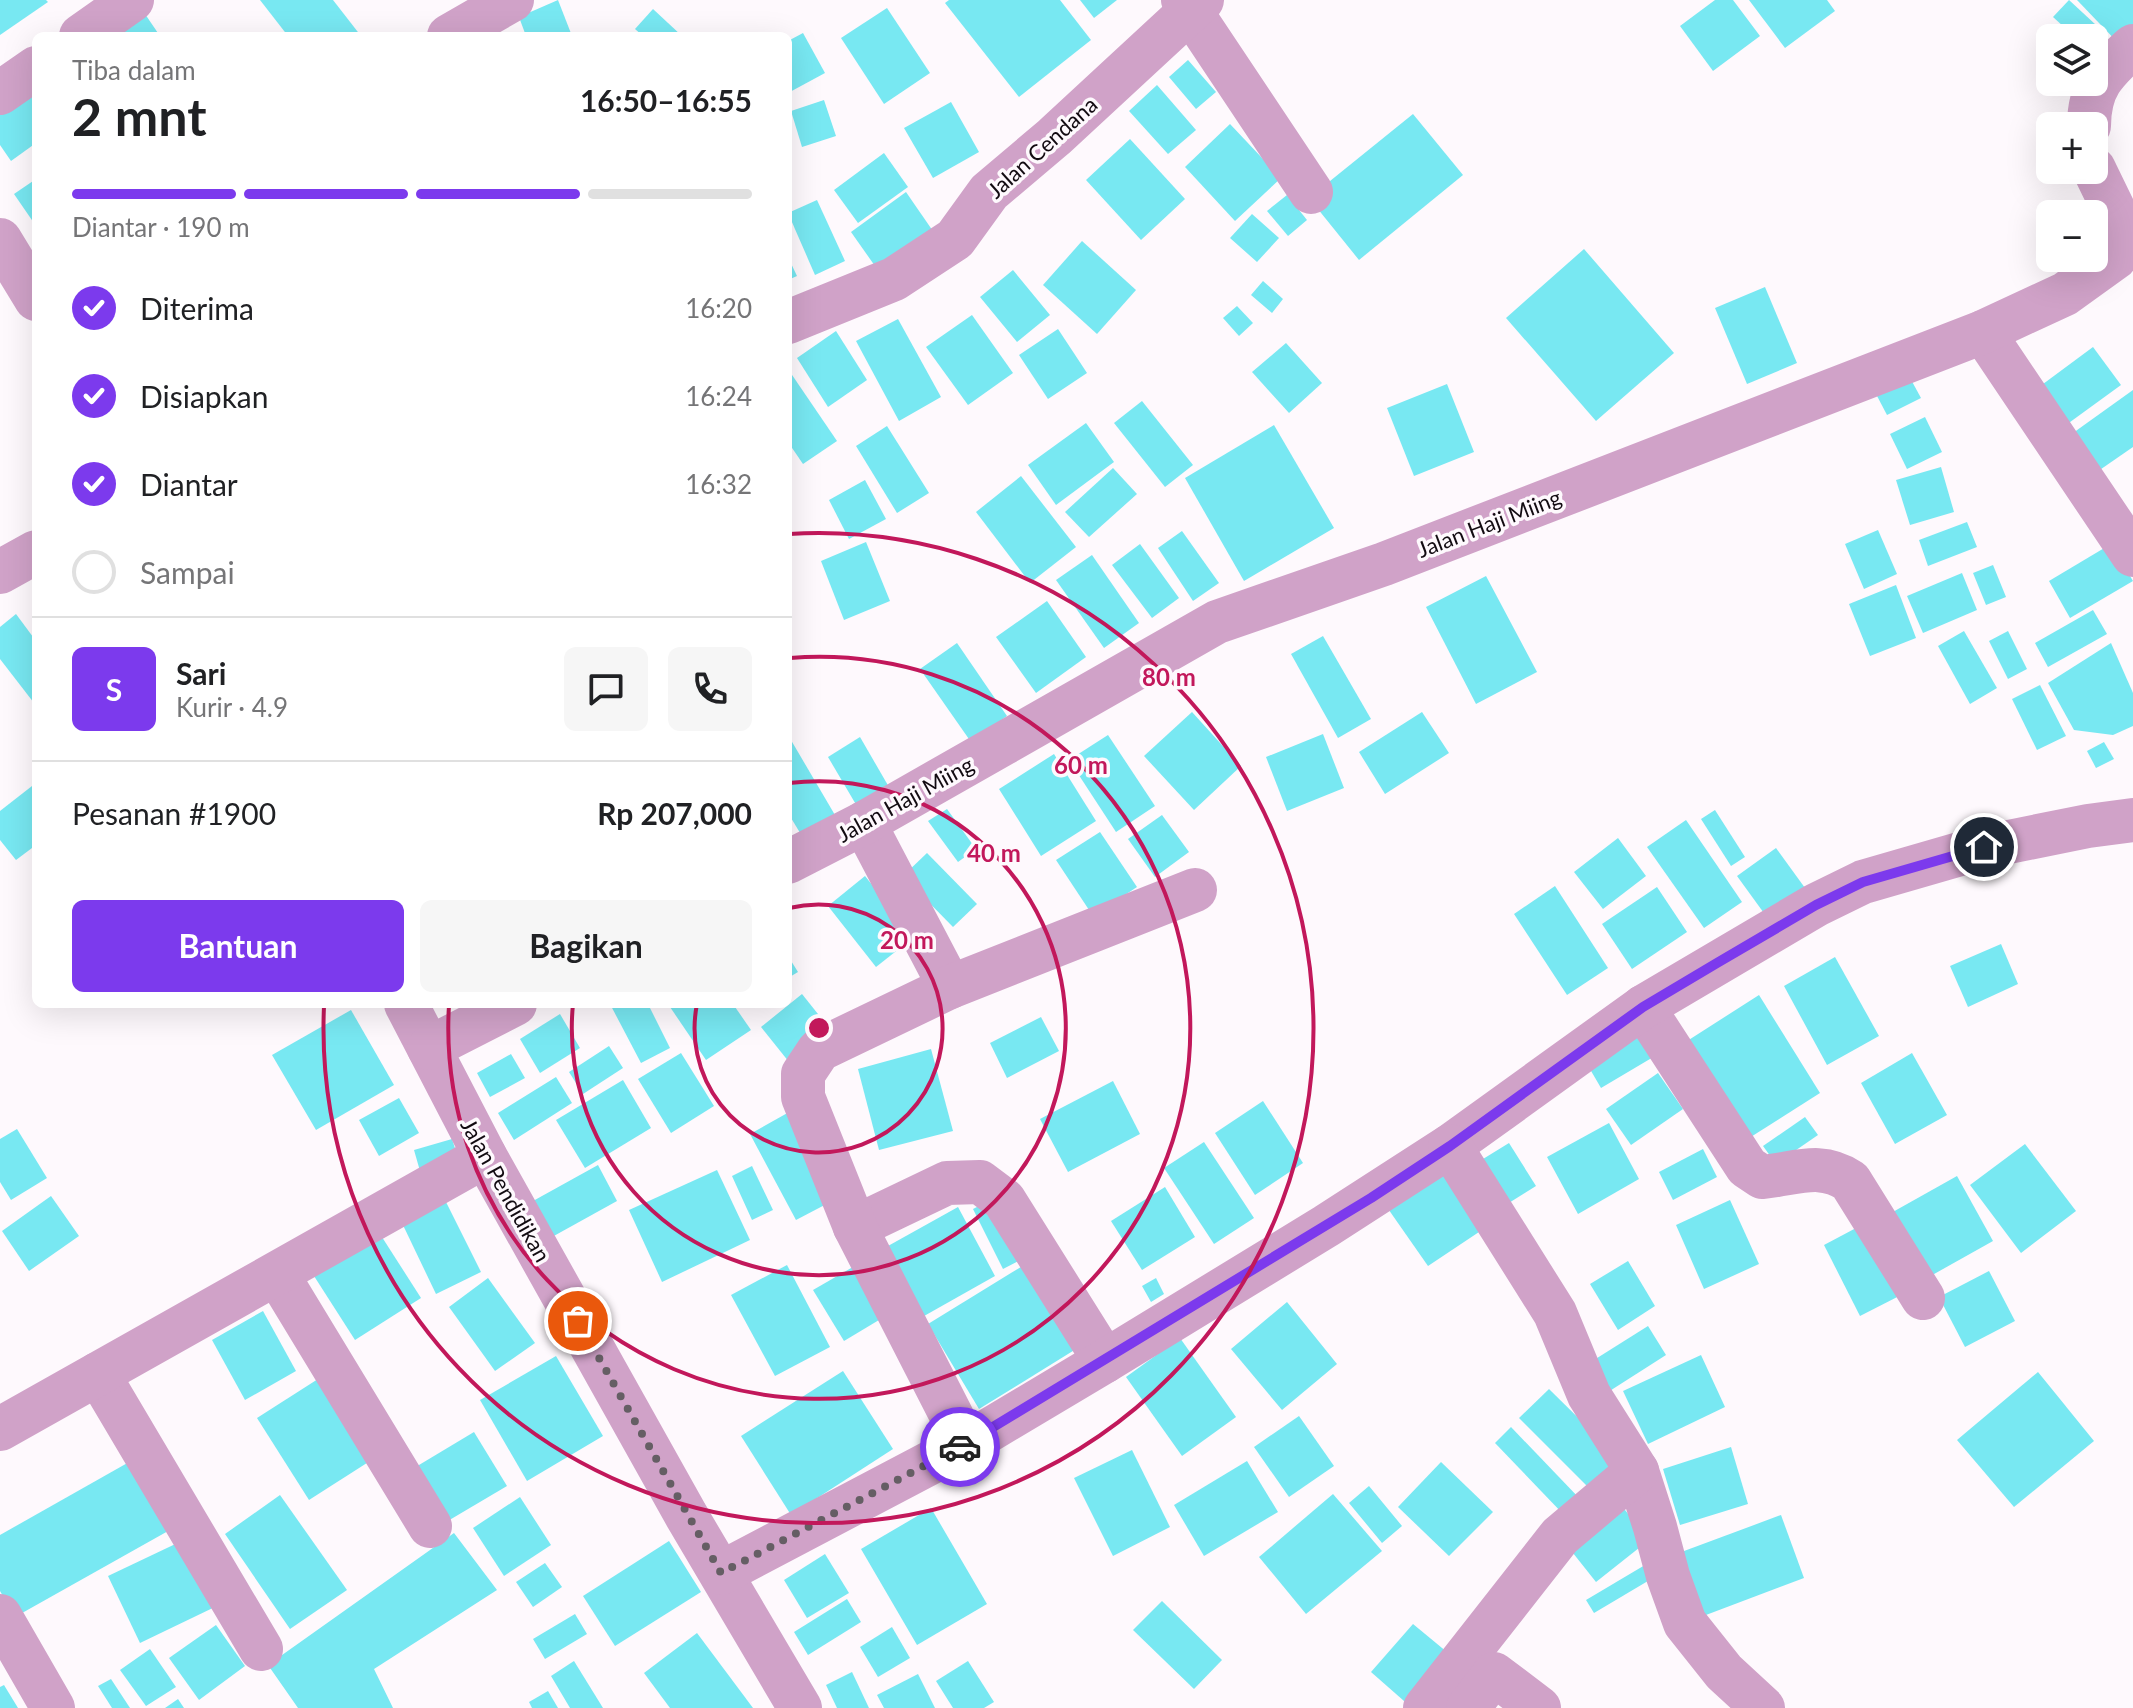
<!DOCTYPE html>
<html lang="id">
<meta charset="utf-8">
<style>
body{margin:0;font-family:Lato,sans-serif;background:#f6f6f6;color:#202124;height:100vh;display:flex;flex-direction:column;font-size:30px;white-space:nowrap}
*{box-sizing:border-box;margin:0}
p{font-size:26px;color:#757577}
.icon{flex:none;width:44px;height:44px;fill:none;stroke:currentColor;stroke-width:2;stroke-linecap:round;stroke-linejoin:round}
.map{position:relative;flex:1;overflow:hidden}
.details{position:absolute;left:32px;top:32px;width:760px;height:976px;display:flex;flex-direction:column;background:#fff;border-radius:12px;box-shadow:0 8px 32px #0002}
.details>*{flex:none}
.tools{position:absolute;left:2036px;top:24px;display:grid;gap:16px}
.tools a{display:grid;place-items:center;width:72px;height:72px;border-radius:12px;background:#fff;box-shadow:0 8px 32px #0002;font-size:40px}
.pin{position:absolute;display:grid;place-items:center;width:68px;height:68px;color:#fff;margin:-34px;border:4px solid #fff;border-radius:50%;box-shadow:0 2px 8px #0007}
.courier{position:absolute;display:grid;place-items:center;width:80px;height:80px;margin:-40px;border:6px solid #7c3aed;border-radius:50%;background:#fff;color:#222;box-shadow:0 2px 10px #0007}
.summary em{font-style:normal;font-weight:700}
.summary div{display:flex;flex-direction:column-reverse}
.summary{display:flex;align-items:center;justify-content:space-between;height:136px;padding:0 40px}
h1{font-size:52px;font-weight:700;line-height:60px}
.bar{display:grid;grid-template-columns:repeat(4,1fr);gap:12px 8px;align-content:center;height:96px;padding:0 40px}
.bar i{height:10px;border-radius:6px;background:#e0e0e0}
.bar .active{background:#7c3aed}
.bar p{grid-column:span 4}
.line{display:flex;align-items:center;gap:20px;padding:0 40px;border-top:2px solid #e0e0e0}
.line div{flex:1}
.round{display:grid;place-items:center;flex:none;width:84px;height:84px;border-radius:12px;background:#f6f6f6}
ol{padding:0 40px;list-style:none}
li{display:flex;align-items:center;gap:24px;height:88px}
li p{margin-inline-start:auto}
li .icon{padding:8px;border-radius:50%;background:#7c3aed;color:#fff;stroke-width:4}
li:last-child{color:#757577}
li i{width:44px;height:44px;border:4px solid #e0e0e0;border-radius:50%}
.button{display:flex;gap:16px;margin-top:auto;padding:16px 40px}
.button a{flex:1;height:92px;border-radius:12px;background:#7c3aed;color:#fff;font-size:32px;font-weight:700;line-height:92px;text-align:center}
.button a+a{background:#f6f6f6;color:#202124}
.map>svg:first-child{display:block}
.building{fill:#78e8f2}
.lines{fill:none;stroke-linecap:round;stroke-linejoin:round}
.street{stroke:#d0a2c8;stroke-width:44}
.done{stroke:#655e64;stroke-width:8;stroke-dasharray:0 14.4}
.route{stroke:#7c3aed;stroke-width:10}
.ring{fill:none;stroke:#c2185b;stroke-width:4}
.labels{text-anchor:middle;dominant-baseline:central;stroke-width:7;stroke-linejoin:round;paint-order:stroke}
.street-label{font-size:22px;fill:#120b11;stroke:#fef9fd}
.centre{fill:#c2185b;stroke:#fef9fd;stroke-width:4}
.ring-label{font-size:24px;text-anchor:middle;font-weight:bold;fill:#c2185b;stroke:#fef9fd;stroke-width:7;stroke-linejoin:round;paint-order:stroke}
</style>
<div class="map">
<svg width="2133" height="1708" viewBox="0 0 2133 1708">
<rect width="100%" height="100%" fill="#fef9fd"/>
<!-- building -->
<g class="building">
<path d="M0,0H46L48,2L0,35Z"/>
<path d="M260,0H333L361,36H288Z"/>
<path d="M558,0L572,36H526L519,17Z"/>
<path d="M949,0H1060L1091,40L1019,97L945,3Z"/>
<path d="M1080,0H1117L1094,18Z"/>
<path d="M1715,0H1733L1760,36L1713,71L1680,26Z"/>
<path d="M1749,0H1827L1835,11L1785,48Z"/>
<path d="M2069,0L2096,25L2084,38H2076L2053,17Z"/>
<path d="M2077,0H2133V36L2122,47Z"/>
<path d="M887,8L930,73L884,104L841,38Z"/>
<path d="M653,9L682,36H643L635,29Z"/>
<path d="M145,14L160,36H114Z"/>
<path d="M803,33L825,73L788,93V41Z"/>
<path d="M1188,60L1216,92L1196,109L1169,77Z"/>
<path d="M1157,85L1196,130L1168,154L1129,111Z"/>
<path d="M36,90V143L11,161L0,145V115Z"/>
<path d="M824,100L836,136L802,147L791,111Z"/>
<path d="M951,102L979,152L933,178L904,128Z"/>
<path d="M1413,114L1463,175L1359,260L1309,198Z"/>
<path d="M1230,124L1281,178L1235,221L1185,167Z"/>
<path d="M1130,139L1185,199L1141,240L1086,180Z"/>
<path d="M884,153L908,187L858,223L834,190Z"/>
<path d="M36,179V226L14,194Z"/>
<path d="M906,192L937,237L882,276L851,232Z"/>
<path d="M1287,195L1307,220L1288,236L1267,211Z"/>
<path d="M817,200L845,261L815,275L788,213Z"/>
<path d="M1252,214L1279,238L1257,262L1230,238Z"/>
<path d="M1082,241L1136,290L1097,334L1043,285Z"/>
<path d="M1584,249L1674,353L1596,421L1506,318Z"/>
<path d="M788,257L797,276L788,280Z"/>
<path d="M1013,270L1050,315L1017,342L980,297Z"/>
<path d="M1263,281L1283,299L1272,313L1251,295Z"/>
<path d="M1765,287L1797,363L1747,384L1715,308Z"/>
<path d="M1237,306L1253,323L1239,336L1223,318Z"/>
<path d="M972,315L1013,373L968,405L926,347Z"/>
<path d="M898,319L941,397L899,421L856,341Z"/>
<path d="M1058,329L1087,373L1048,399L1019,355Z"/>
<path d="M836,331L867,380L828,407L797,358Z"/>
<path d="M1286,343L1322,383L1289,413L1252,372Z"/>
<path d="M2093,347L2121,385L2066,425L2039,387Z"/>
<path d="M788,369L837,441L803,464L788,442Z"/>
<path d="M1909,376L1921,398L1887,415L1876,394Z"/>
<path d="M1447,384L1474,452L1414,476L1387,408Z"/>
<path d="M2133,390V447L2091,476L2066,438Z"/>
<path d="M1142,401L1193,465L1165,487L1114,423Z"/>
<path d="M1925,417L1942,452L1907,469L1890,434Z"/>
<path d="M1086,423L1114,462L1056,505L1028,465Z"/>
<path d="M1274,425L1334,528L1244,581L1185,478Z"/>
<path d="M887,426L929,493L897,513L856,446Z"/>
<path d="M1941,467L1954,512L1910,525L1896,480Z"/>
<path d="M1113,468L1137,494L1089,537L1065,512Z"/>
<path d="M1021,476L1076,547L1030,583L976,512Z"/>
<path d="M865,480L886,519L849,539L829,500Z"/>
<path d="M1967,522L1977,547L1928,566L1919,540Z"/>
<path d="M1878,530L1897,574L1864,589L1845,544Z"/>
<path d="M1182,531L1219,583L1193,601L1158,548Z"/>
<path d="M866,542L890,601L844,620L821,561Z"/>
<path d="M1140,544L1179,598L1152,618L1112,565Z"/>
<path d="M2111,544L2133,581L2070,618L2049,581Z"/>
<path d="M1092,555L1139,623L1104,648L1056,580Z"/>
<path d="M1993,565L2006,597L1986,605L1973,573Z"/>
<path d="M1962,573L1977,610L1923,633L1907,596Z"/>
<path d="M1486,576L1537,672L1476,704L1426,607Z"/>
<path d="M1896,585L1916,638L1870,656L1849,604Z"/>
<path d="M1047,601L1086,657L1036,693L996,637Z"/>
<path d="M2093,610L2107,634L2048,667L2035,643Z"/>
<path d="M16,614L36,641V701L34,703L0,659V627Z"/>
<path d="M1964,631L1997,688L1970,704L1938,646Z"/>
<path d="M2008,631L2027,669L2008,679L1989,641Z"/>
<path d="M1323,636L1371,719L1338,738L1291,654Z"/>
<path d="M957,643L1007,716L971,742L920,669Z"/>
<path d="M2111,643L2133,693V726L2113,735L2074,730L2048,683Z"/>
<path d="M2040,685L2066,736L2037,750L2012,699Z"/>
<path d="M1192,712L1241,766L1194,810L1144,756Z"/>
<path d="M1422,712L1449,753L1385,794L1359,752Z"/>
<path d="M1323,734L1344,788L1287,811L1266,757Z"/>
<path d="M788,735L842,827L808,846L788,813Z"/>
<path d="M1108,735L1155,806L1116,832L1069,760Z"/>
<path d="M860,737L893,794L861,813L828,757Z"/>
<path d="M2104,742L2114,759L2096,768L2087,751Z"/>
<path d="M1054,754L1096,821L1041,856L999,789Z"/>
<path d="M32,786L36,790V845L16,860L0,840V811Z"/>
<path d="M947,809L976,849L958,862L928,821Z"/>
<path d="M1715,810L1745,857L1731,866L1701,819Z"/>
<path d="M1162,815L1189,852L1155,877L1128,839Z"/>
<path d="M1686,820L1742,902L1704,928L1647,847Z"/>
<path d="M1100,832L1137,887L1093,916L1056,860Z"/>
<path d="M1618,838L1646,876L1603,909L1574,872Z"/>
<path d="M1776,848L1813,899L1774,927L1737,876Z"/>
<path d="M927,853L977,904L953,927L903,876Z"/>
<path d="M865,876L914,937L876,967L828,906Z"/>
<path d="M1555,886L1608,968L1567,995L1514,914Z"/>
<path d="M1657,887L1687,932L1632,969L1602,924Z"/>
<path d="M2001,944L2018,984L1968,1007L1950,966Z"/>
<path d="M788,956L798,972L788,978Z"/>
<path d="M1835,957L1879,1036L1827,1065L1784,986Z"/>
<path d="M802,994L830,1029L789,1062L761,1027Z"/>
<path d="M1759,995L1820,1093L1746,1140L1684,1043Z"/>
<path d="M610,1004H648L670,1048L641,1063Z"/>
<path d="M668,1004H733L751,1030L706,1060Z"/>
<path d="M351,1010L394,1085L316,1130L272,1055Z"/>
<path d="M560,1014L580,1048L540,1073L520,1039Z"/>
<path d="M1041,1017L1059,1051L1007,1078L990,1043Z"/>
<path d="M1641,1031L1655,1056L1601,1088L1587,1064Z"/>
<path d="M609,1046L623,1068L583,1094L569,1072Z"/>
<path d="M931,1049L953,1131L879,1150L858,1069Z"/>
<path d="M681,1053L714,1106L671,1133L638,1079Z"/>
<path d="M1912,1053L1947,1115L1895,1144L1861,1083Z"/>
<path d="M511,1054L525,1078L490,1097L477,1073Z"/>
<path d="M1658,1073L1683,1109L1631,1145L1606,1109Z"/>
<path d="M556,1077L572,1103L514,1140L498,1113Z"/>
<path d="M623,1080L651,1128L585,1168L556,1120Z"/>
<path d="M1113,1081L1140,1134L1068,1172L1040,1119Z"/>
<path d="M399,1098L419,1133L379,1156L359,1120Z"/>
<path d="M1263,1101L1303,1163L1255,1195L1215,1133Z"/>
<path d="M791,1111L838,1198L796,1220L750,1134Z"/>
<path d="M1805,1117L1818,1135L1776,1164L1763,1146Z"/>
<path d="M1609,1123L1639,1179L1578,1214L1547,1157Z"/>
<path d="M17,1129L47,1178L11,1200L0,1182V1139Z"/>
<path d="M452,1139L461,1167L422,1178L414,1150Z"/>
<path d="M1204,1142L1254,1218L1214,1244L1164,1168Z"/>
<path d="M1509,1143L1536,1186L1496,1211L1470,1167Z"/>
<path d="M2025,1144L2076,1211L2021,1253L1970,1185Z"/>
<path d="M1703,1149L1717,1177L1673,1200L1659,1172Z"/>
<path d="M1443,1164L1485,1228L1428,1266L1384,1203Z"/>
<path d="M598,1165L617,1201L552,1237L533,1201Z"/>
<path d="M752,1166L773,1210L752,1220L732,1176Z"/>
<path d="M717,1170L750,1240L662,1282L629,1210Z"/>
<path d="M1957,1176L1993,1241L1927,1278L1891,1213Z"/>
<path d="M1165,1187L1195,1237L1142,1270L1111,1221Z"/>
<path d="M51,1196L79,1236L29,1271L2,1231Z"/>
<path d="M998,1196L1028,1256L1003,1269L973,1209Z"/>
<path d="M1730,1200L1759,1264L1704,1289L1676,1225Z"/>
<path d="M446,1202L481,1272L436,1294L402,1223Z"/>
<path d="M958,1207L995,1276L917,1320L879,1251Z"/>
<path d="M1873,1219L1909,1291L1860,1316L1824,1245Z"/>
<path d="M380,1234L421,1298L355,1340L314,1276Z"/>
<path d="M1037,1257L1089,1341L979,1409L928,1324Z"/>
<path d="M865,1260L894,1311L844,1341L813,1290Z"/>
<path d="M1628,1261L1655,1306L1618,1330L1590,1284Z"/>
<path d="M787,1265L830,1347L775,1376L731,1295Z"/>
<path d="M1989,1271L2015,1321L1965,1347L1939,1297Z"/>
<path d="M488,1278L535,1343L495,1371L449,1307Z"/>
<path d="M1156,1278L1164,1294L1151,1302L1142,1286Z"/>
<path d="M1287,1302L1337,1364L1282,1410L1231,1349Z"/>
<path d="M263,1311L296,1371L245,1400L212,1340Z"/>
<path d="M1648,1326L1666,1355L1605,1394L1586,1365Z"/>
<path d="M1180,1338L1236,1417L1182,1456L1126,1377Z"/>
<path d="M1701,1355L1725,1407L1648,1444L1623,1391Z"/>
<path d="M556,1356L603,1436L527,1481L480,1400Z"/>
<path d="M843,1371L893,1449L791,1515L741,1436Z"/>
<path d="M2038,1372L2094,1441L2014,1507L1957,1440Z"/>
<path d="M318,1379L370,1461L309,1500L257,1418Z"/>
<path d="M1549,1389L1623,1462L1593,1492L1519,1418Z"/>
<path d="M1299,1416L1334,1466L1289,1497L1254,1447Z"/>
<path d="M1511,1427L1581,1500L1565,1516L1495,1443Z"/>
<path d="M474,1432L507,1486L441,1525L409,1471Z"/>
<path d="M1731,1447L1748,1504L1680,1525L1663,1469Z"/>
<path d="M1132,1450L1170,1527L1113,1556L1074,1478Z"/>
<path d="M138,1457L177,1526L15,1617L0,1591V1535Z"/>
<path d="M1247,1461L1278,1512L1204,1556L1174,1505Z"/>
<path d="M1441,1462L1493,1512L1449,1556L1398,1507Z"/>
<path d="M1369,1486L1402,1526L1382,1543L1349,1503Z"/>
<path d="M1333,1494L1382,1551L1306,1614L1259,1557Z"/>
<path d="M280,1495L347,1590L290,1629L225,1534Z"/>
<path d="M520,1497L551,1545L504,1576L473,1528Z"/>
<path d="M1621,1505L1649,1540L1596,1582L1569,1548Z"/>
<path d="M931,1508L987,1604L917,1645L861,1549Z"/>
<path d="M1781,1515L1804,1578L1698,1618L1676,1554Z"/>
<path d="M454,1533L497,1590L374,1669L393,1708H298L268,1665Z"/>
<path d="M188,1538L219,1605L140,1643L108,1576Z"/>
<path d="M669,1541L701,1592L615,1646L583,1596Z"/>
<path d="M825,1554L849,1593L807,1618L784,1580Z"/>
<path d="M545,1563L562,1587L533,1607L516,1582Z"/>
<path d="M1645,1565L1653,1578L1594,1613L1586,1600Z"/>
<path d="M847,1599L861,1622L808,1655L794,1632Z"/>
<path d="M1162,1601L1222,1660L1194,1689L1133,1630Z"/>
<path d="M575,1614L587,1634L545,1659L533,1639Z"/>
<path d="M1413,1624L1459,1662L1412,1708L1371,1672Z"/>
<path d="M216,1625L245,1666L199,1700L169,1658Z"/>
<path d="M892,1627L910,1658L878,1677L860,1647Z"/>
<path d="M697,1633L753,1708H670L644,1673Z"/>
<path d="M150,1649L176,1687L146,1706L120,1670Z"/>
<path d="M574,1661L603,1708H570L551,1676Z"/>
<path d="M968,1661L994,1702L984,1708H953L936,1681Z"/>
<path d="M852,1672L869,1708H837L826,1685Z"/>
<path d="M918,1674L935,1708H884L877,1695Z"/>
<path d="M111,1679L130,1708H112L98,1686Z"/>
<path d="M4,1685L18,1708H0V1687Z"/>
<path d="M548,1691L558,1708H532L529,1702Z"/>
<path d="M178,1699L184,1708H165Z"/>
</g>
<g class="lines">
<!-- street -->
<g class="street">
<path d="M1183,0L1311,192"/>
<path d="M81,36L132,0"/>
<path d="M449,36L512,0"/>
<path d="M0,93L36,68"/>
<path d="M2089,126C2089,86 2105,72 2133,46"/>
<path d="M0,240L36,299"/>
<path d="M788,322L894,279L955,239L989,192L1054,137L1202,0"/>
<path d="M1983,332L2133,555"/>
<path d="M0,572L36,552"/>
<path d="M864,823L950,987"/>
<path d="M788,862L864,823L1217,622L1384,564L1983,332L2065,294L2115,258L2126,235L2094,169"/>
<path d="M406,1004L485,1156L686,1515L800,1708"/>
<path d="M1643,1007L1747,1167L1762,1177C1796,1174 1820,1161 1850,1181L1923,1298"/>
<path d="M429,1048L515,1004"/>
<path d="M855,1227L947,1183L980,1182L1004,1200L1105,1361"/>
<path d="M277,1274L430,1526"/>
<path d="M98,1374L261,1649"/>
<path d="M0,1429L485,1156"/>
<path d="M966,1444L855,1227L803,1097V1074L819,1050L950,987L1195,890"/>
<path d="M1637,1471L1655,1527L1668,1576L1685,1623L1724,1672L1763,1708"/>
<path d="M721,1573L966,1444L1105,1361L1326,1226L1450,1146L1643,1007L1816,905L1863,882L1984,847L2088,826L2133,820"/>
<path d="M0,1616L53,1708"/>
<path d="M1425,1708L1560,1536L1637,1471L1589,1395L1555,1313L1450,1146"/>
<path d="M1468,1708L1494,1674L1539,1708"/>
</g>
</g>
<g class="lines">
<!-- done -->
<path class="done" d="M578,1321L721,1573L960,1447"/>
<!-- route -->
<path class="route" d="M960,1447L1371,1198L1450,1146L1643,1007L1717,963L1816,905L1863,882L1984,847"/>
</g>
<!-- distance rings -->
<g class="ring">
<path d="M789 908A124 124 0 1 1 697 1004"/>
<path d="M789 783A247 247 0 1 1 573 1004"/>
<path d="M790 658A371 371 0 1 1 449 1005"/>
<path d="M789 534A495 495 0 1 1 324 1006"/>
</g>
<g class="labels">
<!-- street labels -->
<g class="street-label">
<text transform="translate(1042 147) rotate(-42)">Jalan Cendana</text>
<text transform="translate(1489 523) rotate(-21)">Jalan Haji Miing</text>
<text transform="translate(905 799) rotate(-29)">Jalan Haji Miing</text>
<text transform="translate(506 1190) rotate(61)">Jalan Pendidikan</text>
</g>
</g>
<circle cx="819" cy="1028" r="12" class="centre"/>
<g class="ring-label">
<text x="1169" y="686">80 m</text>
<text x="1081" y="774">60 m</text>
<text x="994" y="862">40 m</text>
<text x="907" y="949">20 m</text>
</g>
</svg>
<div class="tools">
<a><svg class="icon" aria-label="layers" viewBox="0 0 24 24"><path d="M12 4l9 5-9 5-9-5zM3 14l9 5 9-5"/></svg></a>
<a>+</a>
<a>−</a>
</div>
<div class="pin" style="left:578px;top:1321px;background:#ea580c"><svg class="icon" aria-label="bag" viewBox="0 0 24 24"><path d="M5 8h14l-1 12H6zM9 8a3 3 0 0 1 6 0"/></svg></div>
<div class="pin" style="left:1984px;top:847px;background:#1f2937"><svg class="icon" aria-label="home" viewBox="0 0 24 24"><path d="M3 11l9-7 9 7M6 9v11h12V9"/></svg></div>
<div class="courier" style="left:960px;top:1447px"><svg class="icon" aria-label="car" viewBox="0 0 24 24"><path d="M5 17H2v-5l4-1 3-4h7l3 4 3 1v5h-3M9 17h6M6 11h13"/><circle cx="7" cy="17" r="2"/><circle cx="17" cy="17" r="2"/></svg></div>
<section class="details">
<div class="summary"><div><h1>2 mnt</h1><p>Tiba dalam</p></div><em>16:50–16:55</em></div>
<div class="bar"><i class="active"></i><i class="active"></i><i class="active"></i><i></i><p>Diantar · 190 m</p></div>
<ol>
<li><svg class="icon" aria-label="check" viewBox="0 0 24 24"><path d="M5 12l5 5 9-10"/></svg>Diterima<p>16:20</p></li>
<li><svg class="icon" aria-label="check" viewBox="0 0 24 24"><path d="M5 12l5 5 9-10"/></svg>Disiapkan<p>16:24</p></li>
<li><svg class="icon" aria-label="check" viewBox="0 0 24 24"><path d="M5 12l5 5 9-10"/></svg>Diantar<p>16:32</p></li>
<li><i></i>Sampai</li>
</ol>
<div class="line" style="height:144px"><b class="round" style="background:#7c3aed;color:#fff">S</b><div><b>Sari</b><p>Kurir · 4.9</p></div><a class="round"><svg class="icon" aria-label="chat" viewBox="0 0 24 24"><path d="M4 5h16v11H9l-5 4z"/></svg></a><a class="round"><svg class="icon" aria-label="phone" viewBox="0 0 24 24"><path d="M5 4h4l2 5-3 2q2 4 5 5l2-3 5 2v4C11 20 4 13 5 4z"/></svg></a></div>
<div class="line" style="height:104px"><div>Pesanan #1900</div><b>Rp 207,000</b></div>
<div class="button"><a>Bantuan</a><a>Bagikan</a></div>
</section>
</div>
